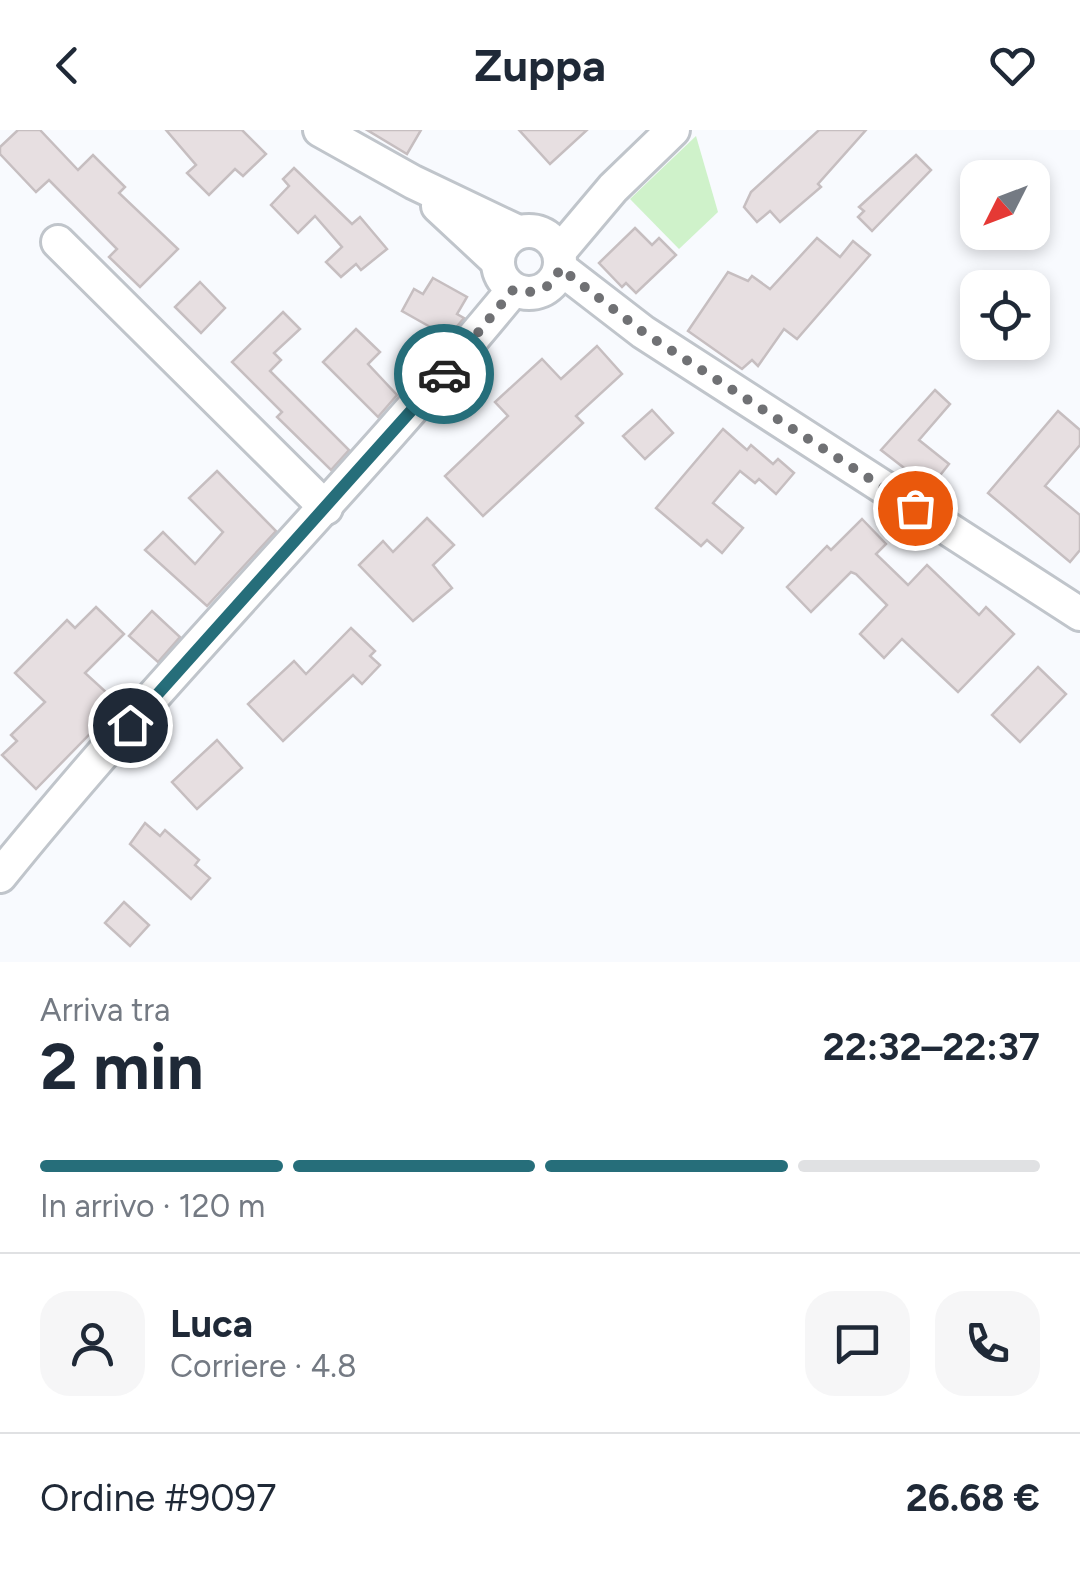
<!DOCTYPE html>
<html lang="it">
<meta charset="utf-8">
<style>
body{margin:0;font-family:Figtree,sans-serif;background:#f6f6f7;color:#1f2937;height:100vh;display:flex;flex-direction:column;font-size:38px;white-space:nowrap}
*{box-sizing:border-box;margin:0}
p{font-size:32px;color:#747a83}
.icon{flex:none;width:55px;height:55px;fill:none;stroke:currentColor;stroke-width:2;stroke-linecap:round;stroke-linejoin:round}
.map{position:relative;height:832px;overflow:hidden}
.sheet{display:flex;flex-direction:column;background:#fff;flex:1}
.sheet>*{flex:none}
.needle{width:65px;rotate:228deg}
.fabs{position:absolute;left:960px;top:30px;display:grid;gap:20px}
.fabs a{display:grid;place-items:center;width:90px;height:90px;border-radius:20px;background:#fff;box-shadow:0 5px 15px #0003;font-size:50px}
.pin{position:absolute;display:grid;place-items:center;width:85px;height:85px;color:#fff;margin:-42px;border:5px solid #fff;border-radius:50%;box-shadow:0 2px 10px #0007}
.courier{position:absolute;display:grid;place-items:center;width:100px;height:100px;margin:-50px;border:8px solid #266e7a;border-radius:50%;background:#fff;color:#222;box-shadow:0 2px 12px #0007}
.head em{font-style:normal;font-weight:700}
.head div{display:flex;flex-direction:column-reverse}
.head{display:flex;align-items:center;justify-content:space-between;height:170px;padding:0 40px}
h1{font-size:65px;font-weight:700;line-height:75px}
.bar{display:grid;grid-template-columns:repeat(4,1fr);gap:15px 10px;align-content:center;height:120px;padding:0 40px}
.bar i{height:12px;border-radius:8px;background:#e0e1e3}
.bar .active{background:#266e7a}
.bar p{grid-column:span 4}
.line{display:flex;align-items:center;gap:25px;padding:0 40px;border-top:2px solid #e0e1e3}
.line div{flex:1}
.round{display:grid;place-items:center;flex:none;width:105px;height:105px;border-radius:30px;background:#f6f6f7}
header{display:flex;justify-content:space-between;align-items:center;height:130px;padding:0 40px;background:#fff;font-size:45px;font-weight:700}
.map>svg:first-child{display:block}
.green{fill:#cff2ca}
.building{fill:#e7dfe1;stroke:#c6bec0;stroke-width:2.5}
.lines{fill:none;stroke-linecap:round;stroke-linejoin:round}
.minor-casing{stroke:#c0c5cb;stroke-width:38}
.minor{stroke:#fff;stroke-width:32}
.done{stroke:#707174;stroke-width:10;stroke-dasharray:0 18}
.route{stroke:#266e7a;stroke-width:12}
</style>
<header><svg class="icon" aria-label="back" viewBox="0 0 24 24"><path d="M15 5l-7 7 7 7"/></svg>Zuppa<svg class="icon" aria-label="heart" viewBox="0 0 24 24"><path d="M12 20l-8-8c-3-5 5-10 8-4 3-6 11-1 8 4z"/></svg></header>
<div class="map">
<svg width="1080" height="832" viewBox="0 0 1080 832">
<rect width="100%" height="100%" fill="#f8fafe"/>
<!-- green -->
<path class="green" d="M696,6L718,82L679,119L630,69Z"/>
<!-- building -->
<g class="building">
<path d="M18,0H40L78,40L93,25L125,57L119,63L178,119L140,157L109,127L117,119L49,50L36,62L0,24V17Z"/>
<path d="M166,0H242L266,24L243,46L235,39L209,65L187,43L196,35Z"/>
<path d="M367,0H421L407,24Z"/>
<path d="M519,0H587L550,34Z"/>
<path d="M819,0H866L818,54L821,57L780,92L770,81L757,92L744,77L751,62Z"/>
<path d="M916,25L931,40L872,101L858,87L864,81L859,77Z"/>
<path d="M294,38L352,94L360,87L387,119L361,140L356,134L341,147L326,132L342,117L315,86L298,103L271,75L289,56L283,49Z"/>
<path d="M635,98L652,115L659,108L676,125L636,163L626,153L622,157L599,133Z"/>
<path d="M817,108L840,127L853,111L870,125L797,209L784,199L758,236L752,230L742,239L688,201L728,142L748,151L752,146L770,159Z"/>
<path d="M433,148L467,167L457,184L464,188L448,207L402,181L414,159L423,164Z"/>
<path d="M200,152L225,178L201,203L175,177Z"/>
<path d="M283,182L300,199L274,223L281,230L270,241L349,320L331,340L277,287L282,282L232,232Z"/>
<path d="M356,199L380,222L368,234L397,265L378,287L323,232Z"/>
<path d="M597,216L622,244L576,286L583,293L483,386L445,346L508,286L495,272L542,229L561,249Z"/>
<path d="M935,260L950,274L919,310L949,334L930,358L881,320Z"/>
<path d="M652,280L673,303L645,329L623,306Z"/>
<path d="M1058,281L1080,300V315L1045,356L1080,385V420L1070,432L988,363Z"/>
<path d="M723,299L747,320L751,315L773,334L778,329L794,343L776,364L759,349L755,353L740,341L713,373L743,398L722,423L707,410L701,416L656,378Z"/>
<path d="M217,341L276,401L207,476L145,420L163,402L195,434L223,402L189,368Z"/>
<path d="M427,388L454,415L433,435L452,458L413,491L359,435L383,411L393,422Z"/>
<path d="M862,389L886,414L876,424L908,455L927,435L979,485L986,477L1014,504L958,562L902,509L884,528L860,504L887,475L856,444L851,442L811,482L787,457L827,416L831,420Z"/>
<path d="M96,477L124,504L85,543L119,574L36,659L2,625L17,611L11,605L45,572L15,543L67,490L75,498Z"/>
<path d="M152,481L180,507L158,532L129,506Z"/>
<path d="M351,498L375,521L370,526L380,535L362,554L353,545L283,611L248,574L294,531L306,544Z"/>
<path d="M1038,537L1066,564L1020,612L992,585Z"/>
<path d="M217,610L242,638L197,679L172,652Z"/>
<path d="M145,693L160,706L165,700L199,730L195,735L210,748L191,769L130,714Z"/>
<path d="M124,772L149,795L130,816L105,793Z"/>
</g>
<g class="lines">
<!-- minor casing -->
<g class="minor-casing">
<g id="minor">
<path d="M320,0L413,52L518,102"/>
<path d="M438,76L497,131"/>
<circle cx="529" cy="132" r="31"/>
<path d="M58,112L326,378"/>
<path d="M559,122L613,58L673,0"/>
<path d="M560,138L643,202L1080,484"/>
<path d="M0,746C163,544 348,361 513,160"/>
</g>
</g>
<!-- minor -->
<use href="#minor" class="minor"/>
</g>
<g class="lines">
<!-- done -->
<path class="done" d="M444,244L513,160C535,165 551,161 560,138L643,202L915,378"/>
<!-- route -->
<path class="route" d="M130,595L444,244"/>
</g>
</svg>
<div class="fabs">
<a><svg class="needle" viewBox="-14 -14 28 28"><path d="M0-13l5 13h-10z" fill="#e53935"/><path d="M0 13l5-13h-10z" fill="#747a83"/></svg></a>
<a><svg class="icon" aria-label="locate" viewBox="0 0 24 24"><circle cx="12" cy="12" r="6"/><path d="M12 2v4M12 18v4M2 12h4M18 12h4"/></svg></a>
</div>
<div class="pin" style="left:915px;top:378px;background:#ea580c"><svg class="icon" aria-label="bag" viewBox="0 0 24 24"><path d="M5 8h14l-1 12H6zM9 8a3 3 0 0 1 6 0"/></svg></div>
<div class="pin" style="left:130px;top:595px;background:#1f2937"><svg class="icon" aria-label="home" viewBox="0 0 24 24"><path d="M3 11l9-7 9 7M6 9v11h12V9"/></svg></div>
<div class="courier" style="left:444px;top:244px"><svg class="icon" aria-label="car" viewBox="0 0 24 24"><path d="M5 17H2v-5l4-1 3-4h7l3 4 3 1v5h-3M9 17h6M6 11h13"/><circle cx="7" cy="17" r="2"/><circle cx="17" cy="17" r="2"/></svg></div>
</div>
<section class="sheet">
<div class="head"><div><h1>2 min</h1><p>Arriva tra</p></div><em>22:32–22:37</em></div>
<div class="bar"><i class="active"></i><i class="active"></i><i class="active"></i><i></i><p>In arrivo · 120 m</p></div>
<div class="line" style="height:180px"><a class="round"><svg class="icon" aria-label="person" viewBox="0 0 24 24"><circle cx="12" cy="8" r="4"/><path d="M4 21q1-7 8-7t8 7"/></svg></a><div><b>Luca</b><p>Corriere · 4.8</p></div><a class="round"><svg class="icon" aria-label="chat" viewBox="0 0 24 24"><path d="M4 5h16v11H9l-5 4z"/></svg></a><a class="round"><svg class="icon" aria-label="phone" viewBox="0 0 24 24"><path d="M5 4h4l2 5-3 2q2 4 5 5l2-3 5 2v4C11 20 4 13 5 4z"/></svg></a></div>
<div class="line" style="height:130px"><div>Ordine #9097</div><b>26.68 €</b></div>
</section>
